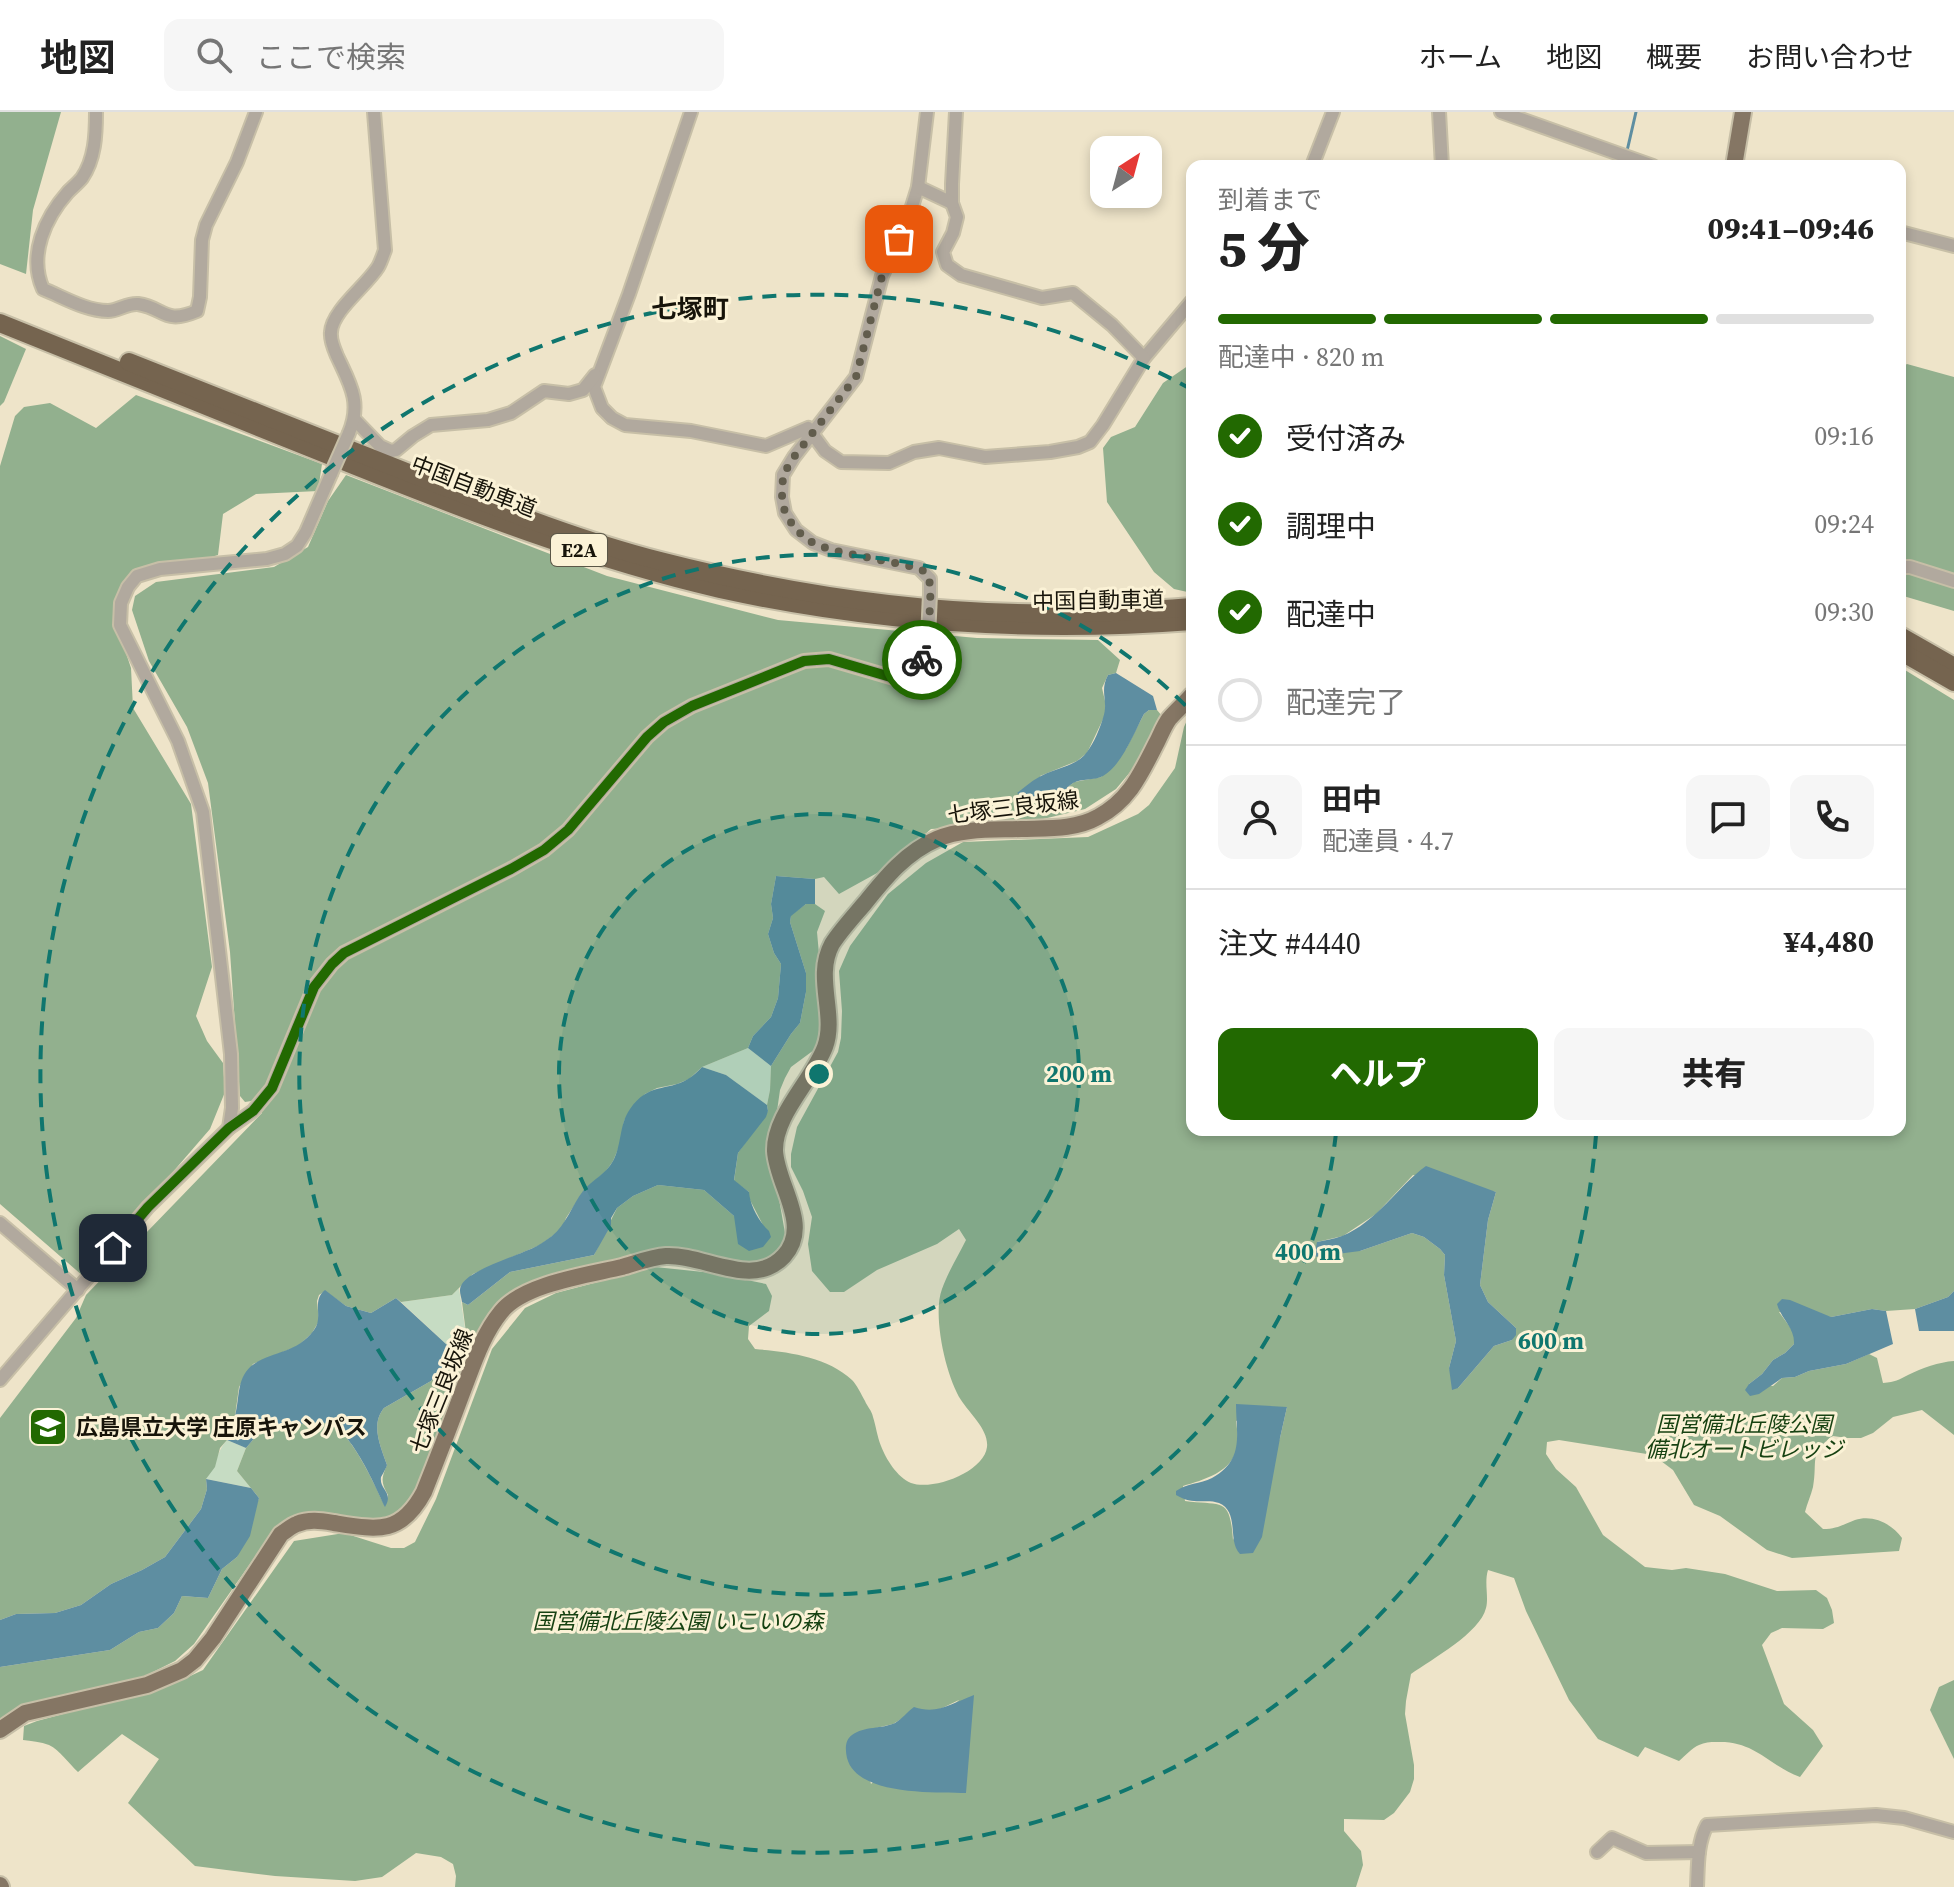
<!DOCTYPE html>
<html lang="ja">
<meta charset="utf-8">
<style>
body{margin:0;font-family:"Source Serif 4","Noto Sans JP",serif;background:#f6f6f6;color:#222;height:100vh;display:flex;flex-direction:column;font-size:30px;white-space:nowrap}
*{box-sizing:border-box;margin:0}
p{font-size:26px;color:#767676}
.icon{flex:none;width:44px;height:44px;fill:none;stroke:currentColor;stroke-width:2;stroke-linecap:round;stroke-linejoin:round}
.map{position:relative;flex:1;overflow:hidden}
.side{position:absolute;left:1186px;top:48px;width:720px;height:976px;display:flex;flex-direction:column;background:#fff;border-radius:16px;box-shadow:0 4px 12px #0003}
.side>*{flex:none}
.needle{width:52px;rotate:36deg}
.buttons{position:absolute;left:1090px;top:24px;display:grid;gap:16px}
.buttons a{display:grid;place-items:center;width:72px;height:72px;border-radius:16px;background:#fff;box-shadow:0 4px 12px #0003;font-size:40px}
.pin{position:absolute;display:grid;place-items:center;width:68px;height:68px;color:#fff;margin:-34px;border-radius:16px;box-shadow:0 4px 12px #0006}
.courier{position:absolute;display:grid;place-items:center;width:80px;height:80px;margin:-40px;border:6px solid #226901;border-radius:50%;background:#fff;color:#222;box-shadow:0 2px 10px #0007}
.summary em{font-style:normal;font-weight:800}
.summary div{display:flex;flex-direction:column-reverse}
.summary{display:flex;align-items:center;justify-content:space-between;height:136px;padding:0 32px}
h1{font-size:52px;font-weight:800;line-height:60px}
.bar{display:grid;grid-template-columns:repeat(4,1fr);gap:12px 8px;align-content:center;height:96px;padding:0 32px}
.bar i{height:10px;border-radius:6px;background:#e0e0e0}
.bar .selected{background:#226901}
.bar p{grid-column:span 4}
.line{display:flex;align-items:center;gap:20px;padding:0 32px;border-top:2px solid #e0e0e0}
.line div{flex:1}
.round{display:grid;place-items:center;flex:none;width:84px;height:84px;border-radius:16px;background:#f6f6f6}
ol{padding:0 32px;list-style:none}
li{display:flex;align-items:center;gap:24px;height:88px}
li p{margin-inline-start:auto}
li .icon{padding:8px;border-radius:50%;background:#226901;color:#fff;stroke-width:4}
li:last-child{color:#767676}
li i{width:44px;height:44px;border:4px solid #e0e0e0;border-radius:50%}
.primary-button{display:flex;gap:16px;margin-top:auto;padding:16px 32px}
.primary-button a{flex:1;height:92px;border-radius:16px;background:#226901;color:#fff;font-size:32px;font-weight:800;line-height:92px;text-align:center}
.primary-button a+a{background:#f6f6f6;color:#222}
header{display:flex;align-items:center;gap:48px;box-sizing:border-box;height:112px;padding:0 40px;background:#fff;border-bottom:2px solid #e0e0e0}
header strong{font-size:38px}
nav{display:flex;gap:44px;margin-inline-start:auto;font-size:28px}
.search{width:560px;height:72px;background:#f6f6f6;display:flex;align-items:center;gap:20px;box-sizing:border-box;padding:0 28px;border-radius:16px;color:#767676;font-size:30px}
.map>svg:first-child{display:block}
.green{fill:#c6dcc3}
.forest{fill:#92b08e;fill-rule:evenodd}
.water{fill:#5e8ea1}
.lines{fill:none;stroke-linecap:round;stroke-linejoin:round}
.stream{stroke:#5e8ea1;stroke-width:3}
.minor-casing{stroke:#c7bfa7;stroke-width:16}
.major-casing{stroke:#c7bfa7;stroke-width:20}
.highway-casing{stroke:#c7bfa7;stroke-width:22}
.minor{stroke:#b1a99e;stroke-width:12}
.major{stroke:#857664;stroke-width:16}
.highway{stroke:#75644f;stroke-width:18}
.minor-bridge-casing{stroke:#c7bfa7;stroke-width:16;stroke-linecap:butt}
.minor-bridge{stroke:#b1a99e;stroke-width:12}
.done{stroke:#625d4d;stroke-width:8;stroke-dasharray:0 14.4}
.route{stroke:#226901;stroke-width:10}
.ring{fill:none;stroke:#0f766e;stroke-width:4;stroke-dasharray:14 10}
.labels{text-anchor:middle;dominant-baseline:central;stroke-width:6;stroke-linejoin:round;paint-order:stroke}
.shield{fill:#fbf2d6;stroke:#5b5747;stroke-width:2}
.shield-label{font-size:20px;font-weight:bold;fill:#17140a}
.street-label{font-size:22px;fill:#17140a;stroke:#fbf2d6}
.park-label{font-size:22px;font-style:italic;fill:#174212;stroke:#fbf2d6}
.poi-label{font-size:22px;font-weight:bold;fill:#17140a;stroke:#fbf2d6;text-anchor:start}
.quarter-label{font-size:26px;font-weight:bold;fill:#17140a;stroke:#fbf2d6}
.centre{fill:#0f766e;stroke:#fbf2d6;stroke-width:4}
.ring-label{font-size:24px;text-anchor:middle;font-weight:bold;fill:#0f766e;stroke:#fbf2d6;stroke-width:6;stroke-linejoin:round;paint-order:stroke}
</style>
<header>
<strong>地図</strong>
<div class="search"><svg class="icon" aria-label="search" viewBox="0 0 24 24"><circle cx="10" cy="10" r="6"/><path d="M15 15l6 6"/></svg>ここで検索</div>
<nav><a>ホーム</a><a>地図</a><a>概要</a><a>お問い合わせ</a></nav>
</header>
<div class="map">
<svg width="1954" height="1775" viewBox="0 0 1954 1775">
<rect width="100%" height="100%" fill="#eee4c9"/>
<!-- green -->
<g class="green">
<path d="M748,936L771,954L770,978L767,993L726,963L702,955Z"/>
<path d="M459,1176L468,1236L459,1244L401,1190L452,1183Z"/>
<path d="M227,1328L246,1336L237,1359L251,1376L206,1367C216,1353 217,1339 227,1328Z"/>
</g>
<!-- forest -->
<g class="forest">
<path d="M0,0H61L33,98L26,162L0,152Z"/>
<path d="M0,224L26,237L4,290L0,294Z"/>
<path d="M1192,251V481L1174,477L1154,460L1107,390L1103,336L1111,325L1135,315L1163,271Z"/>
<path d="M1907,252L1954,265V499L1900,483V256Z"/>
<path d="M136,283L322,352L318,379L256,382L223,402L218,443L193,451L130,465L113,502L131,556L133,596L191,692L212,855L196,904L207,929L223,951L225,980L210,1017L83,1164L0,1092V354L15,304L24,295L50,291L96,316Z"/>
<path d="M346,363L607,464L778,508L977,526L1098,528L1120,548L1116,561L1108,563L1102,576L1105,589V603L1087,641L1077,649L1040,664L1055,686L1074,670L1101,665L1126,637L1144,602L1149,598H1157L1162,604L1141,647L1116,677L1085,697L1022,712L931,717L888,755L839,782L824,765L815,767L776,764L771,792L773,806L768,822L774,841L781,852L778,886L771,905L753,924L748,936L702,955L689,967L677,972L657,976L645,982L630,998L624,1009L621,1030L613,1049L606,1059L585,1077L566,1106L562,1117L540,1133L473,1162L452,1183L401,1190L396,1186L371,1201L346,1194L325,1179L319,1183L317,1189L319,1209L312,1221L298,1234L253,1252L239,1275L235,1304L229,1317L227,1328L220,1336L215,1355L206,1367L207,1377L201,1397L165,1445L142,1458L111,1472L81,1493L55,1501L16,1502L0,1508V1306L76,1206L86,1183L262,1001L257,988L245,990L240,984L230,840L208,671L187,615L149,549L132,498L135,484L156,470L274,455L308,435L328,389Z"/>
<path d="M1900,555L1954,588V1179L1948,1185L1915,1197L1886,1199L1872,1197L1831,1205L1779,1200L1795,1222L1794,1232L1785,1241L1773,1248L1762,1262L1749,1272L1773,1274L1782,1266L1795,1265L1809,1259L1846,1252L1869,1242L1877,1246L1883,1271C1896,1270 1898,1268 1908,1263C1922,1256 1939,1250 1954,1249V1323L1922,1298L1893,1305L1873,1321L1861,1326H1847L1833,1324C1808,1341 1818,1349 1813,1375C1811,1383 1807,1392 1805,1400L1823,1417C1837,1417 1842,1413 1855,1408C1873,1402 1892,1412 1902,1426L1899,1439L1792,1446L1767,1438L1720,1404L1694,1393L1673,1358L1653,1343L1559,1328L1547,1330L1546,1342L1556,1357L1576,1375L1603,1423L1645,1455L1672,1458L1686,1456L1725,1462L1777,1479L1816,1478L1827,1486L1832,1498L1834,1511L1823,1517L1782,1516L1771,1521L1762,1533L1784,1592L1813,1618L1823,1634L1800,1665C1770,1654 1759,1633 1725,1630C1716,1630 1707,1629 1699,1633C1692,1636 1685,1644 1679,1649L1645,1635L1638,1645L1598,1627L1569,1588L1526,1499L1514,1466L1488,1458C1484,1471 1489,1485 1486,1496C1480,1521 1432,1547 1411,1562L1406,1589L1405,1602L1414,1653V1667L1410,1680L1394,1701L1384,1708L1344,1707V1719L1361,1739L1363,1753L1356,1775H455L456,1764L453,1752L441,1745L416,1741L382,1765L355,1769L275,1764L195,1754L128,1691L159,1647L122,1622L78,1660C69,1652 60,1638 49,1633C41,1630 31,1629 23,1628L24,1614L37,1609L171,1573L203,1558L294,1429L344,1421L391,1436H404L415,1430L436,1387L492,1237L525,1196L556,1181L655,1155L713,1161L766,1172L772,1184L769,1199L749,1214L748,1227L755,1237C788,1240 826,1244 852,1268C857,1273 861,1282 865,1289C867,1294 872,1299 873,1305C876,1314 877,1324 881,1334C886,1347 897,1365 911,1371C933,1379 984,1360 987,1335C989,1318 970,1302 961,1288C946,1265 932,1203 942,1177C948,1160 958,1144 966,1128L959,1117L937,1132L877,1158L844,1180H830L812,1159L808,1132L812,1105L803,1079L791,1055V1042L797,1015L838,940L841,926L842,899L839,859L850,834L888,782L926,751L963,730L1088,725L1138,702L1149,693L1175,656L1184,615L1192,597V1018H1900ZM1413,1063L1496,1080L1488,1108L1480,1173L1488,1190L1516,1216L1512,1228L1494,1234L1458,1276L1449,1256L1456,1229L1444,1163L1445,1143L1440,1137L1424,1125L1412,1121L1360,1139L1317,1130L1343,1124L1376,1102ZM1287,1295L1280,1326L1233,1428C1230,1384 1222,1394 1185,1389L1183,1374C1203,1368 1233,1360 1237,1335C1239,1327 1237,1318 1236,1309ZM959,1588L871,1672L859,1620L893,1612L901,1607L926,1599H936Z"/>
<path d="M806,792H815L825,799L817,820L820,853L819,926L814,938L791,955L785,966L780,978L776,1006L768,1023L767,1048L779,1087L785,1121L784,1128L779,1140L751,1153L681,1137L641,1141L536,1168L506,1184L473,1239L468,1236L462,1190L468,1193L510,1160L594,1143L617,1096L633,1084L658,1073L704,1078L734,1104L764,1115L749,1086V1080L734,1069L738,1041L768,999L767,993L770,978L771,954L791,922L800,911L806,880V861L790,810L791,803Z"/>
<path d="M448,1250L454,1254L458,1250L465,1256L415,1380L404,1397L379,1409L310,1399L285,1409L268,1426L194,1532L175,1549L137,1568L0,1609V1555L110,1538L139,1520L158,1516L174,1501L182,1484L208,1486L222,1457L237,1445L259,1386L237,1359L246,1336L263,1316C283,1316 307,1307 327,1311C350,1316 375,1374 385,1394L388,1383C381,1371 381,1366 387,1353C381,1335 370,1313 384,1296L431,1269Z"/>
<path d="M1954,1568V1647L1930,1598L1939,1575Z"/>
</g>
<!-- water -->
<g class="water">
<path d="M1116,561L1153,584L1157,598H1149L1144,602C1134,621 1122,653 1103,664C1094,669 1082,666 1073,671C1068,674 1064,680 1059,683C1048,690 1028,688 1017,681C1025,675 1034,667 1043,663C1057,656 1078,653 1087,640C1094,631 1100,616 1103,606C1109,589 1099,580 1108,563Z"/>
<path d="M776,764L815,767V792H806L791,804L790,810L806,861V880L800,911L791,922L771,954L748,936L753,924L771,905L778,886L781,852L774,841L768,822L773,806L771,792Z"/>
<path d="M702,955L726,963L767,993L768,999L766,1005L738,1041L734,1068L749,1080C750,1093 759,1110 769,1119L771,1125L763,1135L749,1139L738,1132L734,1104L704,1078L658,1073L633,1084L617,1096L611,1106V1113L594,1143L510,1160L468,1193L462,1190C461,1183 458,1178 462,1172C471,1157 520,1143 537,1134C543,1131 547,1127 552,1124C566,1113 572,1093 583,1079C592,1068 606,1062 613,1049C622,1033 619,1012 630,997C649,970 666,980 688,967C693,964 698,959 702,955Z"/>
<path d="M1426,1054L1496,1080L1488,1108L1480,1173L1488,1190L1516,1216V1223L1512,1228L1494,1234L1458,1276L1452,1278L1449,1256L1456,1229L1444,1163L1445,1143L1440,1137L1424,1125L1412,1121L1360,1139L1314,1145L1317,1130C1325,1128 1334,1127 1342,1124C1377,1110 1397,1075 1426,1054Z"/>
<path d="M325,1178L346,1194L371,1201L396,1186L459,1244L458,1250L454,1255L447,1251L431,1269L384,1296C370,1313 381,1335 387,1353C387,1354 382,1364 381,1365C379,1378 394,1380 385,1395C375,1374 350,1314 325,1311C304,1309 284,1316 263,1316L246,1336L227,1328C228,1318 232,1313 235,1304C240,1286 236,1264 254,1252C275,1238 296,1242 314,1218C324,1205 311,1189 325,1178Z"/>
<path d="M1954,1179V1219H1919L1915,1197L1948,1185Z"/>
<path d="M1782,1187L1790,1188L1831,1205L1872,1197L1886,1199L1893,1232L1846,1252L1809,1259L1795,1265L1782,1266L1759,1282L1750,1284L1745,1278L1749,1272L1762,1262L1773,1248L1785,1241L1794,1232C1795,1216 1781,1207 1777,1192Z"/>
<path d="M1236,1292L1287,1295L1280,1326L1262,1425L1253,1441L1240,1442C1227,1429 1240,1400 1219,1391C1206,1386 1194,1394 1176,1383V1379C1187,1371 1200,1372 1212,1366C1245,1348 1236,1322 1236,1292Z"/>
<path d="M206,1367L251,1376L259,1386L250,1424L237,1445L222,1457L208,1486L182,1484L174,1501L158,1516L139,1520L110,1538L0,1555V1508L16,1502L55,1501L81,1493L111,1472L142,1458L165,1445L201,1397L207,1377Z"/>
<path d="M974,1583L966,1681C934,1680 857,1684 847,1646C845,1637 845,1628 852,1623C864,1614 882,1617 895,1611C902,1607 907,1600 914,1595C938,1603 952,1591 974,1583Z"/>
</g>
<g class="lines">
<!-- stream -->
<path class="stream" d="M1627,39L1636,0"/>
<!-- minor casing -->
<g class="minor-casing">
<g id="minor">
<path d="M96,0C96,23 95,47 82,66C78,71 73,75 68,80C45,106 28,143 43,177C63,185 86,199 108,199C118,199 127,191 138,192C165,196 164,213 197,199L200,185L202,128L206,113L237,50L256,0"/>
<path d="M691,0L629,182L594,275L602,296L612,306L625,313L691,319L766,334L808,316L825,339L841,350L889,351L914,340L939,336L985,345L1050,340L1078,335L1090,330L1103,313L1144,246L1192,189"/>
<path d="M927,0L918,75L910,101L882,164L856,265L794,345L783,363L782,385L785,401L796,418L813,431L831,438L919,456L930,467V482"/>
<path d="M956,0L952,72V91L957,105L953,121L943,140L947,153L961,163L1042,186L1073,181L1112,213L1144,246"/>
<path d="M1439,0L1442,54"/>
<path d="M1501,0L1653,54"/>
<path d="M1312,54L1333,0"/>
<path d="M918,75L952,91"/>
<path d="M1900,120L1954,134"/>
<path d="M354,307L380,334L391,339L396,338L413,324L431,313L488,308L511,301L544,279L569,282L583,278L595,263"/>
<path d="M349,321C362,290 350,272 337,244C334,237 330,228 331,220C332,199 366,174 378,155C381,150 383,143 385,138L374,0"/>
<path d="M1900,455H1910L1954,469"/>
<path d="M229,1016L232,996L231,942L203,700L178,629L120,513L121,491L128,475L137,464L160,457L267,447L285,442L297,434L306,420L331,362"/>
<path d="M0,1111L78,1178"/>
<path d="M0,1268L148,1095L229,1016L253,999L272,976L314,875L332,852L344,841L511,757L544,738L568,718L647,625L664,610L692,594L804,549L829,547L894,566L908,565L916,559L924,544L928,526"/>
<path d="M1597,1740L1612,1726L1646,1741L1699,1740"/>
<path d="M1697,1775C1698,1755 1697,1731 1707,1713L1876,1703L1904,1706L1954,1720"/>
</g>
</g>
<!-- major casing -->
<g class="major-casing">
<g id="major">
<path d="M1734,54L1743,0"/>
<path d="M0,1618L25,1601L147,1573L182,1558L195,1548L213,1526L281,1422C286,1419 291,1414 297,1412C309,1407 321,1409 334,1411C378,1418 401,1423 424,1380C438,1345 451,1311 464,1276C474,1250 483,1222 501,1200C523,1172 588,1163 622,1155C636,1151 652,1145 666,1144C704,1142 753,1178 784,1144C812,1113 777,1074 775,1039C774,1003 812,969 825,935C837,903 814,865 832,832C841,818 854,804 865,791C885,766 906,740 937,727C962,716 994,718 1021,717C1047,716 1075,718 1098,705C1130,688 1141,661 1157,630C1161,622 1164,614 1169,607C1176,599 1185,591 1192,583"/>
<path d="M0,1773L1,1775"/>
</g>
</g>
<!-- highway casing -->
<g class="highway-casing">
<g id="highway">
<path d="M0,211C118,258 235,306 353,353C473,401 594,448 720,477C875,511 1034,521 1192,509"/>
<path d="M129,250C222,287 316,324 409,361C491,393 574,427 660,449C793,483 934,504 1072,501C1112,501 1152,498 1192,495"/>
<path d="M1900,524L1954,555"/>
<path d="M1900,539L1954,570"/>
</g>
</g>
<!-- minor -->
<use href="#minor" class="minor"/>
<!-- major -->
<use href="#major" class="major"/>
<!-- highway -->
<use href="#highway" class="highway"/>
<!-- minor-bridge casing -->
<g class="minor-bridge-casing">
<g id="minor-bridge">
<path d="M331,362L349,321"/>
<path d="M928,526L930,482"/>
</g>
</g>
<!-- minor-bridge -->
<use href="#minor-bridge" class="minor-bridge"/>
</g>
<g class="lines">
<!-- done -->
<path class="done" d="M899,127L882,164L856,265L794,345L783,363L782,385L785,401L796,418L813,431L831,438L919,456C923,459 926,460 928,465C934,476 927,536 922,548"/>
<!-- route -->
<path class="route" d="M113,1136L148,1095L229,1016L253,999L272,976L314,875L332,852L344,841L511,757L544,738L568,718L647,625L664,610L692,594L804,549L829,547L894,566L908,565L916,559L922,548"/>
</g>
<!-- distance rings -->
<circle cx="819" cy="962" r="260" fill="#0f766e" fill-opacity=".12"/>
<g class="ring">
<circle cx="819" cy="962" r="260"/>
<path d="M1336 1021A520 520 0 1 1 1190 598"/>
<path d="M1596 1023A779 779 0 1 1 1191 277"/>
</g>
<!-- icons -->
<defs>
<g id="university-square" transform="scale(2)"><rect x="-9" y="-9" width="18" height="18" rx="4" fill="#226901" stroke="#fbf2d6"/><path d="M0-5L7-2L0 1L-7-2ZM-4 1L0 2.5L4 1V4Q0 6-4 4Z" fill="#fff"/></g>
</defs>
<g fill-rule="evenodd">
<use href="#university-square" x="48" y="1315"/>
</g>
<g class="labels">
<!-- shield labels -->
<rect class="shield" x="551" y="422" width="56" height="32" rx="6"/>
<g class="shield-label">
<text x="579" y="438">E2A</text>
</g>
<!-- street labels -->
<g class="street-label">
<text transform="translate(474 374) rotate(21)">中国自動車道</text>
<text transform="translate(1098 488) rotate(-1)">中国自動車道</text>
<text transform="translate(1013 695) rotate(-7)">七塚三良坂線</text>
<text transform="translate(441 1279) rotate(-68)">七塚三良坂線</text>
</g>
<!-- park labels -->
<g class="park-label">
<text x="1744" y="1312">国営備北丘陵公園<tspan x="1744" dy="25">備北オートビレッジ</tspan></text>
<text x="678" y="1509">国営備北丘陵公園 いこいの森</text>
</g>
<!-- poi labels -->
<g class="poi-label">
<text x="76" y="1315">広島県立大学 庄原キャンパス</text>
</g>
<!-- quarter labels -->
<g class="quarter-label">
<text x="690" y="197">七塚町</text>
</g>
</g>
<circle cx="819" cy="962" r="12" class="centre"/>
<g class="ring-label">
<text x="1079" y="970">200 m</text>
<text x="1308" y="1148">400 m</text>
<text x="1551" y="1237">600 m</text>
</g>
</svg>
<div class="buttons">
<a><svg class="needle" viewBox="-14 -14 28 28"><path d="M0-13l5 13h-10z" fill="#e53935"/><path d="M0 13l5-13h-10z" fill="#767676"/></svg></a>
</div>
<div class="pin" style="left:899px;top:127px;background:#ea580c"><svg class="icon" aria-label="bag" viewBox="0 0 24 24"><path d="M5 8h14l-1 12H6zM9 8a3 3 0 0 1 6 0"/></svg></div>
<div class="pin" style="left:113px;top:1136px;background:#1f2937"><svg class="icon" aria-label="home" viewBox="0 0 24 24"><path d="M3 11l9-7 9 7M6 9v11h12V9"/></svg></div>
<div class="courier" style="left:922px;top:548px"><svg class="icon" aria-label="bike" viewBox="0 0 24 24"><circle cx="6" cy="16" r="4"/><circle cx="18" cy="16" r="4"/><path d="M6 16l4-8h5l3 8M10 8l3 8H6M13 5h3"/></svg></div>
<section class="side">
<div class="summary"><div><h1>5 分</h1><p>到着まで</p></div><em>09:41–09:46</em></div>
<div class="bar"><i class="selected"></i><i class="selected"></i><i class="selected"></i><i></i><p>配達中 · 820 m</p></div>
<ol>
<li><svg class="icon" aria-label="check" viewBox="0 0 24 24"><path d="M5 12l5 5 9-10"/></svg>受付済み<p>09:16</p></li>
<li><svg class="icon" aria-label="check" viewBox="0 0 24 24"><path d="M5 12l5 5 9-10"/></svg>調理中<p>09:24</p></li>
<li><svg class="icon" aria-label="check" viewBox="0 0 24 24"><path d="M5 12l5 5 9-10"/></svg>配達中<p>09:30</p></li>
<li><i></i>配達完了</li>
</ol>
<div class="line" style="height:144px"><a class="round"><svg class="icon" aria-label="person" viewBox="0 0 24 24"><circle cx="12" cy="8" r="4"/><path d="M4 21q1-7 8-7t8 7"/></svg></a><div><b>田中</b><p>配達員 · 4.7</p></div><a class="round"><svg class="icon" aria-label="chat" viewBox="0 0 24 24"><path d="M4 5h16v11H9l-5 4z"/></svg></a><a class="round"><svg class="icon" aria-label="phone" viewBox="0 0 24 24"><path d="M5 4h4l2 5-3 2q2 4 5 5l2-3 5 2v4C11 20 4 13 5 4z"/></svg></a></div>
<div class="line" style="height:104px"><div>注文 #4440</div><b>¥4,480</b></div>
<div class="primary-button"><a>ヘルプ</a><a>共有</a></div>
</section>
</div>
